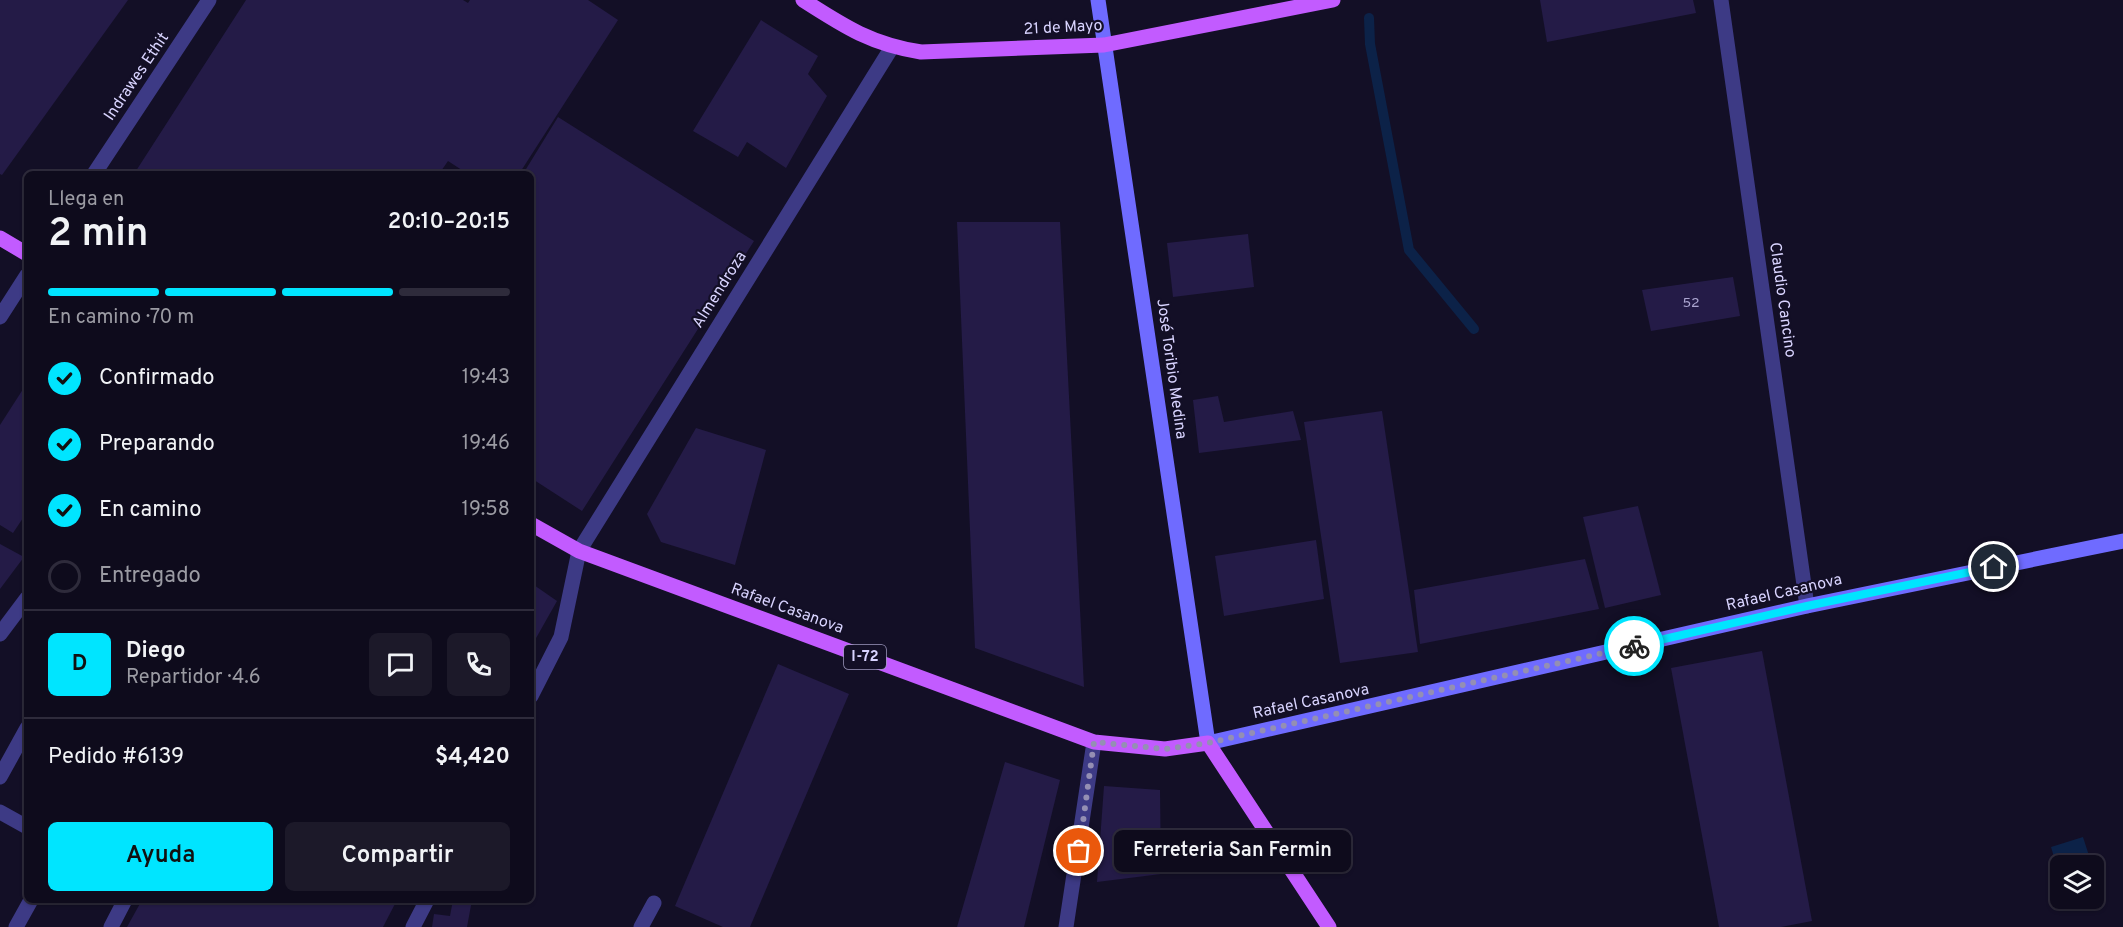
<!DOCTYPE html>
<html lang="es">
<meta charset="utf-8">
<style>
body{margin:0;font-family:Overpass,sans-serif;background:#1c1929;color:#f1f3f6;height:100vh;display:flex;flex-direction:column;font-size:22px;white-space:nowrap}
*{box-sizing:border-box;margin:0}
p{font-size:20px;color:#9b9ba3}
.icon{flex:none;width:33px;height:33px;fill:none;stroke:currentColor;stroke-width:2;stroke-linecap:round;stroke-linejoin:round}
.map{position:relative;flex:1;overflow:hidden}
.sheet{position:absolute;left:24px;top:171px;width:510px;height:732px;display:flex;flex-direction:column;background:#0e0b1c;border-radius:9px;box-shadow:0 2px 4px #0004,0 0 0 2px #2e2b3b}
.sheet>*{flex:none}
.controls{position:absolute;left:2050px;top:855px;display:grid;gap:12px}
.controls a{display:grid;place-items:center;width:54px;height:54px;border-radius:9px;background:#0e0b1c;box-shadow:0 2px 4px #0004,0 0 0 2px #2e2b3b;font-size:30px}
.pin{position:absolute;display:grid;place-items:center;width:51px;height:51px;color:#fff;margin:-26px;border:3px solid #fff;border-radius:50%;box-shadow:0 2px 6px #0007}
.courier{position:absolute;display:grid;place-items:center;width:60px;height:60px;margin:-30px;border:4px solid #00e5ff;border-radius:50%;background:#fff;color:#222;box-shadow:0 2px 8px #0007}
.bubble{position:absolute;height:42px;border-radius:9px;background:#0e0b1c;box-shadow:0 2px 4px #0004,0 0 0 2px #2e2b3b;font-size:20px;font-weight:600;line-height:42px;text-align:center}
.head em{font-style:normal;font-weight:600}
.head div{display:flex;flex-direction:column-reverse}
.head{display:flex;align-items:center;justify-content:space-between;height:102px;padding:0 24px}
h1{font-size:39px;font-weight:600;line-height:45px}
.bar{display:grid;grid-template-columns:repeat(4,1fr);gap:9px 6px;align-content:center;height:72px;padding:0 24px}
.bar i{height:8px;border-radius:4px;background:#2e2b3b}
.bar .active{background:#00e5ff}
.bar p{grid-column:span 4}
.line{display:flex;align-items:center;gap:15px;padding:0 24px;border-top:2px solid #2e2b3b}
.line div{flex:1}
.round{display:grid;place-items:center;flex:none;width:63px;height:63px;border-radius:9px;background:#1c1929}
ol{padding:0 24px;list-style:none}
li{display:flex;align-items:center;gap:18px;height:66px}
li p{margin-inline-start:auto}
li .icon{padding:6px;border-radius:50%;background:#00e5ff;color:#111;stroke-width:4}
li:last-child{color:#9b9ba3}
li i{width:33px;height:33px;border:3px solid #2e2b3b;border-radius:50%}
.cta{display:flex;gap:12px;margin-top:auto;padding:12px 24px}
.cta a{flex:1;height:69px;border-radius:9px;background:#00e5ff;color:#111;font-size:24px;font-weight:600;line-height:69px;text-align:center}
.cta a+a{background:#1c1929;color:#f1f3f6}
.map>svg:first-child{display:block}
.water{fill:#0c2248}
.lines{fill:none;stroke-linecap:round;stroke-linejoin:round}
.stream{stroke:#0c2248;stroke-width:10}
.building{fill:#241b47}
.lane{stroke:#3d3a85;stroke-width:15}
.street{stroke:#3d3a85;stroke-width:15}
.secondary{stroke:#6f6bff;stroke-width:15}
.primary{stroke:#c25bff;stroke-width:15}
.done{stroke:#948fb3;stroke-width:6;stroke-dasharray:0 10.8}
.route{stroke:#00e5ff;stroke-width:8}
.labels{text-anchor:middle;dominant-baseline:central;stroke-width:4.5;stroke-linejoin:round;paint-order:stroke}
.number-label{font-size:14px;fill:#aca6d1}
.shield{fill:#130f26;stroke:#9e99be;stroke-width:1.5}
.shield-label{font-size:15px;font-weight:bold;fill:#d9d4ff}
.street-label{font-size:16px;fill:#d9d4ff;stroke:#130f26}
</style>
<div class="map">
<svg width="2123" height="927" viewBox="0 0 2123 927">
<rect width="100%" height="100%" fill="#130f26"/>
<!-- water -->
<path class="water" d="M2083,837L2092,865L2061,866V880L2051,847Z"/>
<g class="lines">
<!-- stream -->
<path class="stream" d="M1369,18L1370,44L1409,250L1474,329"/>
</g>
<!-- building -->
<g class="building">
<path d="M0,0H128L2,175L0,174Z"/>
<path d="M246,0H463L468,3L470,0H588L618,20L519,174H468L448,161L439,174H134Z"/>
<path d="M1540,0H1693L1696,13L1547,42Z"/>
<path d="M761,20L818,56L808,74L827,96L786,168L747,142L738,157L693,131Z"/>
<path d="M558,117L754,241L582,511L531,478V229L536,220L531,217V174H523Z"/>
<path d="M957,222H1060L1084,687L975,648Z"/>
<path d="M1248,234L1254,287L1173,297L1167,243Z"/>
<path d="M1733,277L1740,316L1651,331L1642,290Z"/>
<path d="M27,383V512L13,533L0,525V425Z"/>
<path d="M1218,396L1224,422L1293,411L1301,440L1199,453L1193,400Z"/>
<path d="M1382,411L1418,652L1340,663L1304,422Z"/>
<path d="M696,428L766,450L735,565L661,542L647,514Z"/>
<path d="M1638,506L1661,595L1605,608L1583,517Z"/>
<path d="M1316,540L1324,599L1224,616L1215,556Z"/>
<path d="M0,544L24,557L0,589Z"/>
<path d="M1585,559L1599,609L1420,644L1414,590Z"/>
<path d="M531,583L557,601L531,647Z"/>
<path d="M1762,651L1812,921L1781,927H1719L1671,668Z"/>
<path d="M778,664L849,694L750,927H723L675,906Z"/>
<path d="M1005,762L1060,780L1024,927H957Z"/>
<path d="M1104,786L1160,790L1161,874L1097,882Z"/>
<path d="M142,900H397L383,927H127Z"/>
<path d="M453,900H472L467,927H432L434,914L450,916Z"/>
</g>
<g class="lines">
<!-- lane -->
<g class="lane">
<path d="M0,634L27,598"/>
<path d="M531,696L561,637L579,551"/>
<path d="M0,777L27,728"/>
<path d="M0,812L27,827"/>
<path d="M16,927L31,900"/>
<path d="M111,927L125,900"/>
<path d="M413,927L427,900"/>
<path d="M641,927L654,903"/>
<path d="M1066,927L1094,742"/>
</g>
<!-- street -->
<g class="street">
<path d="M1721,0L1807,606"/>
<path d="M94,174L209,0"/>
<path d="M0,317L27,275"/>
<path d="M579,551L892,47"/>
</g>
<!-- secondary -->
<path class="secondary" d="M1098,0L1208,743L1807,606L2123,541"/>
<!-- primary -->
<g class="primary">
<path d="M803,0C845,27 871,44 921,52L1104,45L1333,0"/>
<path d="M0,238L27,254"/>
<path d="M531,524L579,551L1094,742L1165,749L1208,743L1329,927"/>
</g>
</g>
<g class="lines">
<!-- done -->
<path class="done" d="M1079,851L1094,742L1165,749L1208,743L1634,646"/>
<!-- route -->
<path class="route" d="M1634,646L1807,606L1994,567"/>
</g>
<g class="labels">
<!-- number labels -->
<g class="number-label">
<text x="1691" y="303">52</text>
</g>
<!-- shield labels -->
<rect class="shield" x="844" y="645" width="42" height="24" rx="4.5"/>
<g class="shield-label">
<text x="865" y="657">I-72</text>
</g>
<!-- street labels -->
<g class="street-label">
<text transform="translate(1063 28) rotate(-3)">21 de Mayo</text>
<text transform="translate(137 77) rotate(-56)">Indrawes Ethit</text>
<text transform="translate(720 290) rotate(-58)">Almendroza</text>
<text transform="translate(1782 300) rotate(82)">Claudio Cancino</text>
<text transform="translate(1171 369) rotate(82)">José Toribio Medina</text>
<text transform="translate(1784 593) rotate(-13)">Rafael Casanova</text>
<text transform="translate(787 609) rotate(20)">Rafael Casanova</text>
<text transform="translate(1311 702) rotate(-12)">Rafael Casanova</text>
</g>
</g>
</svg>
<div class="controls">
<a><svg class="icon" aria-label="layers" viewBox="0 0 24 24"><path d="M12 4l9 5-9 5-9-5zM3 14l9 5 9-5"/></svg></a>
</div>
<div class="pin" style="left:1079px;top:851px;background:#ea580c"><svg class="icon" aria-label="bag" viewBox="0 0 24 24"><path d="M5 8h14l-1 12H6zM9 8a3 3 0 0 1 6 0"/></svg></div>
<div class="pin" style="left:1994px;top:567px;background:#1f2937"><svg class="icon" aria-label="home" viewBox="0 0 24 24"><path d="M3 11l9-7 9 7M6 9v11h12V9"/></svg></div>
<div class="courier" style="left:1634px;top:646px"><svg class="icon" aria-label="bike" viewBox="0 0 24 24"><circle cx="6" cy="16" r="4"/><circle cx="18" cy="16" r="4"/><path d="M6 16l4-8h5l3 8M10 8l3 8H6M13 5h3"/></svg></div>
<div class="bubble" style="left:1114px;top:830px;width:237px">Ferreteria San Fermin</div>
<section class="sheet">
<div class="head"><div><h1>2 min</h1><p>Llega en</p></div><em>20:10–20:15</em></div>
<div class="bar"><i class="active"></i><i class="active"></i><i class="active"></i><i></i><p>En camino · 70 m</p></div>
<ol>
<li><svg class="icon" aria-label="check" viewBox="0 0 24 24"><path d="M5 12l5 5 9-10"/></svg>Confirmado<p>19:43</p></li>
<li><svg class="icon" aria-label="check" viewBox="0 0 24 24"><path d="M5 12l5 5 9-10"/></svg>Preparando<p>19:46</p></li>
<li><svg class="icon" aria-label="check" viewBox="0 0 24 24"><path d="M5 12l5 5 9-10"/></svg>En camino<p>19:58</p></li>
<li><i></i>Entregado</li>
</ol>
<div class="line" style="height:108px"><b class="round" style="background:#00e5ff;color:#111">D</b><div><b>Diego</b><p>Repartidor · 4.6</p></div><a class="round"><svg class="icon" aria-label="chat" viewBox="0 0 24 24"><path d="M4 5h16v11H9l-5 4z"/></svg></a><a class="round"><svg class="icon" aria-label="phone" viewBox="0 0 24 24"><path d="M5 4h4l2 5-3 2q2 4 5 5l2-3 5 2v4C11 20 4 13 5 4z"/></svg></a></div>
<div class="line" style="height:78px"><div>Pedido #6139</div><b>$4,420</b></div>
<div class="cta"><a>Ayuda</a><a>Compartir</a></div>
</section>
</div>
